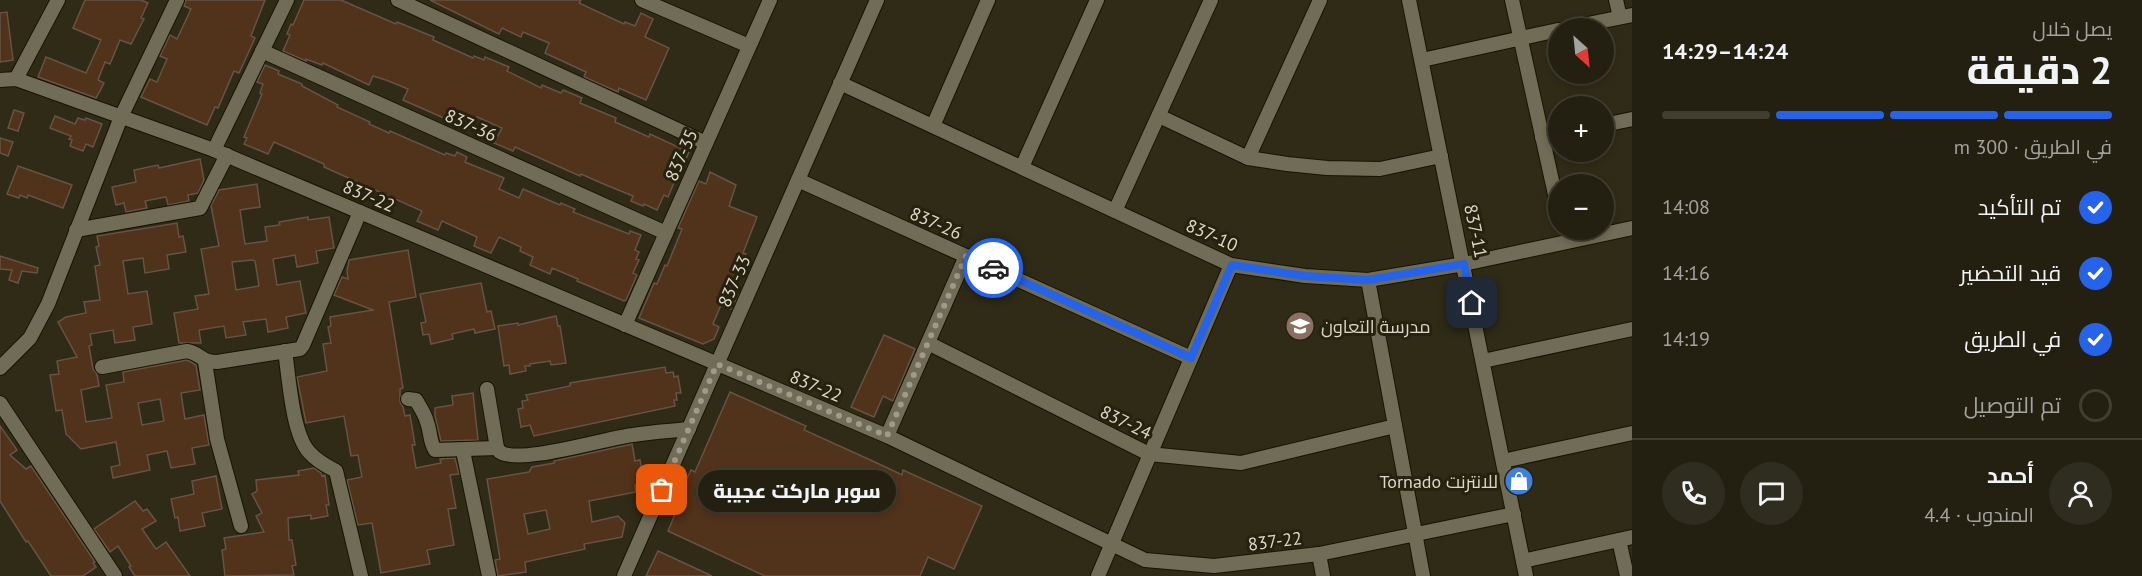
<!DOCTYPE html>
<html lang="ar">
<meta charset="utf-8">
<style>
body{margin:0;font-family:"PT Sans",Cairo,sans-serif;background:#2f2d1f;color:#f1f3f6;direction:rtl;height:100vh;display:flex;flex-direction:column;font-size:22px;white-space:nowrap}
*{box-sizing:border-box;margin:0}
p{font-size:20px;color:#a3a39f}
.icon{flex:none;width:33px;height:33px;fill:none;stroke:currentColor;stroke-width:2;stroke-linecap:round;stroke-linejoin:round}
.map{position:relative;flex:1;overflow:hidden;direction:ltr}
.panel{display:flex;flex-direction:column;background:#232011;width:510px}
.panel>*{flex:none}
.needle{width:39px;rotate:153deg}
.controls{position:absolute;left:1548px;top:18px;display:grid;gap:12px}
.controls a{display:grid;place-items:center;width:66px;height:66px;border-radius:50%;background:#232011;box-shadow:0 3px 9px #0003,0 0 0 2px #403e31;font-size:30px}
.pin{position:absolute;display:grid;place-items:center;width:51px;height:51px;color:#fff;margin:-26px;border-radius:12px;box-shadow:0 3px 9px #0006}
.courier{position:absolute;display:grid;place-items:center;width:60px;height:60px;margin:-30px;border:4px solid #2563eb;border-radius:50%;background:#fff;color:#222;box-shadow:0 2px 8px #0007}
.bubble{position:absolute;height:42px;border-radius:21px;background:#232011;box-shadow:0 3px 9px #0003,0 0 0 2px #403e31;font-size:20px;font-weight:800;line-height:42px;text-align:center;direction:rtl}
.head em{font-style:normal;font-weight:800}
.head div{display:flex;flex-direction:column-reverse}
.head{display:flex;align-items:center;justify-content:space-between;height:102px;padding:0 30px}
h1{font-size:39px;font-weight:800;line-height:45px}
.bar{display:grid;grid-template-columns:repeat(4,1fr);gap:9px 6px;align-content:center;height:72px;padding:0 30px}
.bar i{height:8px;border-radius:4px;background:#403e31}
.bar .on{background:#2563eb}
.bar p{grid-column:span 4}
.line{display:flex;align-items:center;gap:15px;padding:0 30px;border-top:2px solid #403e31}
.line div{flex:1}
.round{display:grid;place-items:center;flex:none;width:63px;height:63px;border-radius:32px;background:#2f2d1f}
ol{padding:0 30px;list-style:none}
li{display:flex;align-items:center;gap:18px;height:66px}
li p{margin-inline-start:auto}
li .icon{padding:6px;border-radius:50%;background:#2563eb;color:#fff;stroke-width:4}
li:last-child{color:#a3a39f}
li i{width:33px;height:33px;border:3px solid #403e31;border-radius:50%}
main{display:flex;flex:1;min-height:0}
.map>svg:first-child{display:block}
.building{fill:#51321b;stroke:#675346;stroke-width:1.5;fill-rule:evenodd}
.lines{fill:none;stroke-linecap:round;stroke-linejoin:round}
.minor-casing{stroke:#171402;stroke-width:16}
.minor{stroke:#716c56;stroke-width:14}
.done{stroke:#9e9b8d;stroke-width:6;stroke-dasharray:0 10.8}
.route{stroke:#2563eb;stroke-width:8}
.labels{text-anchor:middle;dominant-baseline:central;stroke-width:6;stroke-linejoin:round;paint-order:stroke}
.street-label{font-size:18px;fill:#dad8cc;stroke:#26220d}
.poi-label{font-size:18px;fill:#dad8cc;stroke:#26220d;text-anchor:start}
</style>
<main>
<section class="panel">
<div class="head"><div><h1>2 دقيقة</h1><p>يصل خلال</p></div><em>14:24–14:29</em></div>
<div class="bar"><i class="on"></i><i class="on"></i><i class="on"></i><i></i><p>في الطريق · 300 m</p></div>
<ol>
<li><svg class="icon" aria-label="check" viewBox="0 0 24 24"><path d="M5 12l5 5 9-10"/></svg>تم التأكيد<p>14:08</p></li>
<li><svg class="icon" aria-label="check" viewBox="0 0 24 24"><path d="M5 12l5 5 9-10"/></svg>قيد التحضير<p>14:16</p></li>
<li><svg class="icon" aria-label="check" viewBox="0 0 24 24"><path d="M5 12l5 5 9-10"/></svg>في الطريق<p>14:19</p></li>
<li><i></i>تم التوصيل</li>
</ol>
<div class="line" style="height:108px"><a class="round"><svg class="icon" aria-label="person" viewBox="0 0 24 24"><circle cx="12" cy="8" r="4"/><path d="M4 21q1-7 8-7t8 7"/></svg></a><div><b>أحمد</b><p>المندوب · 4.4</p></div><a class="round"><svg class="icon" aria-label="chat" viewBox="0 0 24 24"><path d="M4 5h16v11H9l-5 4z"/></svg></a><a class="round"><svg class="icon" aria-label="phone" viewBox="0 0 24 24"><path d="M5 4h4l2 5-3 2q2 4 5 5l2-3 5 2v4C11 20 4 13 5 4z"/></svg></a></div>
</section>
<div class="map">
<svg width="1632" height="576" viewBox="0 0 1632 576">
<rect width="100%" height="100%" fill="#2f2b17"/>
<!-- building -->
<g class="building">
<path d="M85,0H141L148,3L141,18L144,19L131,44L120,40L110,64L105,62L98,80L104,83L96,98L38,77L46,57L86,73L101,40L73,28Z"/>
<path d="M186,0H265L251,36L255,38L239,73L234,71L218,108L215,107L207,125L141,97L150,79L157,82L167,59L160,56L170,35L177,39L191,9L184,6Z"/>
<path d="M304,0H341L396,24L397,22L434,37L433,40L473,58L474,56L484,60L485,57L509,67L507,71L541,88L542,85L561,93L563,90L582,98L580,103L616,118L615,122L649,137L650,134L689,152L680,172L679,171L668,197L664,195L657,210L644,204L643,206L631,201L633,196L606,185L581,174L580,176L515,147L513,151L494,143L502,128L477,117L469,129L403,100L408,89L386,80L373,76L369,85L323,63L322,65L306,59V61L283,51L290,35L287,34L291,24L293,25Z"/>
<path d="M430,0H581L579,3L624,24L625,22L635,26L641,13L653,19L645,37L669,48L646,100L619,88L618,92L584,77L586,72L545,53L549,43L523,32L521,37L502,28L499,34Z"/>
<path d="M7,12L13,60L0,62V13Z"/>
<path d="M265,65L279,71L278,74L302,84V86L338,105L337,107L370,122L369,124L389,133L390,131L445,155L446,153L455,156L457,152L467,157L465,162L504,178L499,189L519,198L523,189L560,205L561,203L575,209L573,212L629,234L630,231L641,235L635,250L639,252L636,259L639,260L633,273L637,275L626,300L624,301L589,286L577,281L578,279L552,268L550,274L530,265L533,257L520,251L521,247L499,237L491,253L474,246L477,237L442,221L438,230L417,221L422,211L324,167V164L274,142L268,154L244,144L247,138L244,137L262,94L260,93L263,84L257,82Z"/>
<path d="M14,110L24,113L18,131L8,128Z"/>
<path d="M55,116L75,124L78,118L85,120L86,118L102,124L93,147L86,144L83,151L70,146L72,140L69,139L71,136L50,128Z"/>
<path d="M0,138L13,142L8,156L0,153Z"/>
<path d="M200,159L204,180L198,193L188,195L189,201L168,205L166,197H165L145,201L147,208L126,212L124,203L116,205L112,187L136,182L134,170L158,165L159,168Z"/>
<path d="M18,166L72,185L63,208L28,195L27,198L20,195L19,198L7,194Z"/>
<path d="M710,172L736,185L729,206L757,217L743,253L746,254L732,293L738,295L731,309L721,305L713,324L719,327L714,339L703,344L639,318L654,283L657,284L665,265L667,266L682,229L678,228L699,181L706,184Z"/>
<path d="M257,184L260,207L240,210L245,244L267,241L265,227L280,225L279,222L308,217V220L329,217L334,248L316,251L318,263L297,267L295,255L273,259L277,285L300,281L306,313L286,317L288,328L268,332L266,319L243,322L246,335L226,338L224,326L199,330L201,343H179L174,313L198,309L195,296L209,294L201,249L219,246L211,206L219,190ZM252,260L255,261L259,286L236,290L232,262Z"/>
<path d="M177,223L179,237L183,236L186,252L167,255L169,269L145,273L143,258L123,261L128,294L147,291L152,324L133,327L135,340L115,343L113,330L90,334L92,345L89,346L93,369L97,374L99,386L81,390L86,422L112,418L106,385L124,382L123,372L187,360L191,362L196,365L200,390L181,393L185,419L204,415L209,445L192,448L195,464L171,468L167,451L147,455L150,470L113,478L111,467L120,465L116,442L81,449L66,434L62,410L56,411L50,375L59,374L57,361L77,357L58,322L66,317L86,313L84,302L100,300L95,266L100,265L96,247L99,246L97,236ZM160,399L164,421L142,425L138,403Z"/>
<path d="M408,250L416,297L389,302L403,388L400,389V402L403,407L405,416L410,415L415,445H412L416,468L441,463L440,459L455,458L459,474L450,475L456,508L448,509L454,545L427,550L430,564L381,573L372,523L358,525L347,480L362,477L358,455L351,456L344,416L306,423L297,377L327,371L323,344L331,343L328,327L331,326L330,317L373,310L334,295L342,277L348,279L347,271L349,260Z"/>
<path d="M0,256L38,268L37,273L22,271L18,283L9,280L12,270L0,269Z"/>
<path d="M481,283L487,312L491,311L495,329L475,333L474,329L452,334L453,339L431,344L429,334L423,335L421,323L426,322L420,294Z"/>
<path d="M556,316L558,326H560L566,363L551,365L550,361L530,364V366H525L526,371L510,374L509,365L504,366L498,326L518,323V325Z"/>
<path d="M884,335L915,349L893,401L883,396L874,417L851,407Z"/>
<path d="M665,367L666,373L673,372L674,377L678,376L681,393H676L677,400H674L675,406L534,436L530,425L521,427L518,409L523,408L522,401L528,400L526,395L570,386V383Z"/>
<path d="M730,392L806,426L804,430L877,463L902,475L903,470L982,506L954,569L928,557L920,576H765L668,531L675,514L673,513L679,495L691,470L695,472Z"/>
<path d="M473,393L478,440L441,441L435,416V408L453,405L452,396Z"/>
<path d="M0,426L17,450L10,455L26,469L31,466L95,562L93,563L96,567L83,576H51L28,541L26,542L0,501Z"/>
<path d="M632,444L635,461L640,460L643,478L638,479L639,484L635,485L636,492L589,501L592,522L618,516L625,523L622,537L584,544L585,549L525,562L526,572L498,576L495,560L500,559L487,479L529,472L532,467L554,463V461ZM546,510L550,529L528,534L524,514Z"/>
<path d="M314,468L321,473L322,476L325,475L329,505H326L328,516L311,519V515L288,518L289,540H292L296,565L292,566L294,575L225,576L222,550L226,549L224,538L264,532L256,516L262,513L252,494L257,491L256,480L299,475L298,471Z"/>
<path d="M216,476L222,509L202,513L205,526L180,531L178,517L175,518L171,499L194,494L192,481Z"/>
<path d="M135,501L143,511L147,509L156,521L142,529L156,549L166,542L190,576H135L129,567L131,566L118,546L110,552L94,529Z"/>
<path d="M658,551L684,563L712,576H646Z"/>
</g>
<g class="lines">
<!-- minor casing -->
<g class="minor-casing">
<g id="minor">
<path d="M398,0L706,143"/>
<path d="M642,0L749,46"/>
<path d="M1409,0L1526,576"/>
<path d="M1512,0L1558,208"/>
<path d="M1616,0L1620,17"/>
<path d="M1568,28L1632,15"/>
<path d="M262,51L666,233"/>
<path d="M1422,60L1558,30"/>
<path d="M16,79L58,0"/>
<path d="M0,80L16,79L214,150L887,436L1145,560L1214,566L1319,554L1514,514"/>
<path d="M840,83L1231,265L1305,276L1368,280L1464,264L1632,228"/>
<path d="M1159,116L1248,158L1287,164L1327,168L1380,169L1441,156"/>
<path d="M1604,125L1632,119"/>
<path d="M933,126L988,0"/>
<path d="M1542,137L1558,134"/>
<path d="M214,150L287,0"/>
<path d="M1248,158L1320,0"/>
<path d="M1022,167L1097,0"/>
<path d="M798,180L1191,358"/>
<path d="M1115,211L1211,0"/>
<path d="M76,230L200,208L227,155"/>
<path d="M1368,280L1423,576"/>
<path d="M625,325L770,0"/>
<path d="M928,343L1149,454L1241,463L1395,426"/>
<path d="M285,351C289,377 292,433 309,452C316,460 326,466 336,471L361,576"/>
<path d="M1483,361L1632,329"/>
<path d="M205,362L217,439L241,526"/>
<path d="M102,367L187,351C200,353 201,362 217,362L300,349L303,345L360,212"/>
<path d="M0,368L30,338L48,304L121,117L177,0"/>
<path d="M487,389L497,448L500,452C520,465 606,438 633,435C651,432 670,431 689,429"/>
<path d="M408,399L416,400C420,407 425,414 427,422C431,432 429,440 435,450L497,448"/>
<path d="M0,403L115,576"/>
<path d="M887,436L966,256"/>
<path d="M463,451L489,576"/>
<path d="M1503,461L1632,433"/>
<path d="M1619,540L1627,576"/>
<path d="M1319,554L1323,576"/>
<path d="M1523,561L1632,537"/>
<path d="M624,576L877,0"/>
<path d="M1098,576L1231,265"/>
</g>
</g>
<!-- minor -->
<use href="#minor" class="minor"/>
</g>
<g class="lines">
<!-- done -->
<path class="done" d="M662,490L717,364L887,436L966,256L993,268"/>
<!-- route -->
<path class="route" d="M993,268L1191,358L1232,265L1305,276L1368,280L1464,264L1472,303"/>
</g>
<!-- icons -->
<defs>
<g id="school-disc" transform="scale(1.5)"><circle r="9.5" fill="#8d6e63" stroke="#26220d"/><path d="M0-5L7-2L0 1L-7-2ZM-4 1L0 2.5L4 1V4Q0 6-4 4Z" fill="#fff"/></g>
<g id="shop-disc" transform="scale(1.5)"><circle r="9.5" fill="#3f7fe0" stroke="#26220d"/><path d="M-5-2.5h2.3a2.7 3.5 0 0 1 5.4 0H5L5.5 6h-11ZM-1.5-2.5h3a1.5 2.3 0 0 0-3 0Z" fill="#fff"/></g>
</defs>
<g fill-rule="evenodd">
<use href="#school-disc" x="1300" y="326"/>
<use href="#shop-disc" x="1519" y="481"/>
</g>
<g class="labels">
<!-- street labels -->
<g class="street-label">
<text transform="translate(471 125) rotate(24)">837-36</text>
<text transform="translate(681 155) rotate(-66)">837-35</text>
<text transform="translate(369 196) rotate(23)">837-22</text>
<text transform="translate(936 223) rotate(24)">837-26</text>
<text transform="translate(1476 231) rotate(78)">837-11</text>
<text transform="translate(1212 235) rotate(24)">837-10</text>
<text transform="translate(734 281) rotate(-66)">837-33</text>
<text transform="translate(816 386) rotate(23)">837-22</text>
<text transform="translate(1126 422) rotate(26)">837-24</text>
<text transform="translate(1275 541) rotate(-7)">837-22</text>
</g>
<!-- poi labels -->
<g class="poi-label">
<text x="1321" y="326">مدرسة التعاون</text>
<text x="1498" y="481" text-anchor="end">Tornado للانترنت</text>
</g>
</g>
</svg>
<div class="controls">
<a><svg class="needle" viewBox="-14 -14 28 28"><path d="M0-13l5 13h-10z" fill="#e53935"/><path d="M0 13l5-13h-10z" fill="#a3a39f"/></svg></a>
<a>+</a>
<a>−</a>
</div>
<div class="pin" style="left:662px;top:490px;background:#ea580c"><svg class="icon" aria-label="bag" viewBox="0 0 24 24"><path d="M5 8h14l-1 12H6zM9 8a3 3 0 0 1 6 0"/></svg></div>
<div class="pin" style="left:1472px;top:303px;background:#1f2937"><svg class="icon" aria-label="home" viewBox="0 0 24 24"><path d="M3 11l9-7 9 7M6 9v11h12V9"/></svg></div>
<div class="courier" style="left:993px;top:268px"><svg class="icon" aria-label="car" viewBox="0 0 24 24"><path d="M5 17H2v-5l4-1 3-4h7l3 4 3 1v5h-3M9 17h6M6 11h13"/><circle cx="7" cy="17" r="2"/><circle cx="17" cy="17" r="2"/></svg></div>
<div class="bubble" style="left:698px;top:470px;width:198px">سوبر ماركت عجيبة</div>
</div>
</main>
